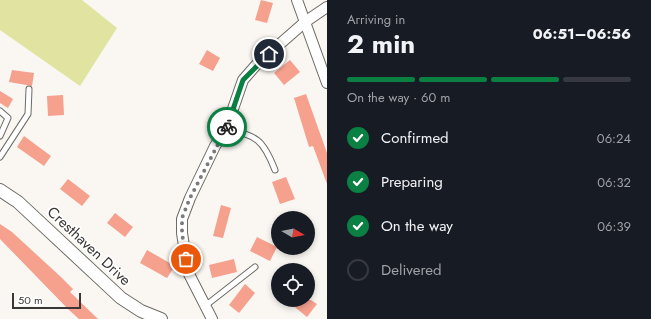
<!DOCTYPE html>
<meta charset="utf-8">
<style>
body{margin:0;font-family:Jost,sans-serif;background:#242831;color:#f1f3f6;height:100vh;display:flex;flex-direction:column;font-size:15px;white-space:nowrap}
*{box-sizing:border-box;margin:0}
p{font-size:13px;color:#9ea1a6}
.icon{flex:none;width:22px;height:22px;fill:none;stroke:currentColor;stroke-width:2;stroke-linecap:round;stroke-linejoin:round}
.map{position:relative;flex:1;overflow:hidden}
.sheet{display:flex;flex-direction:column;background:#171b24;width:324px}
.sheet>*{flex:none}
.needle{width:26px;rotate:100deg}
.tools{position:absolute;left:271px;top:211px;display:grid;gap:8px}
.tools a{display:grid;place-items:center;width:44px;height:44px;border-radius:50%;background:#171b24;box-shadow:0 2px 6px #0003;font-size:20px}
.scale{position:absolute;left:12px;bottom:10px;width:69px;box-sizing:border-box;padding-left:4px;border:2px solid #383735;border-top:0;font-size:11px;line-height:14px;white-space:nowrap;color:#383735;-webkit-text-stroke:3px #fff;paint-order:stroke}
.pin{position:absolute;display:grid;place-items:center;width:34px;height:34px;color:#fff;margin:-17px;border:2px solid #fff;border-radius:50%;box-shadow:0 1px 4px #0007}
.courier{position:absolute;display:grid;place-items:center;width:40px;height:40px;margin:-20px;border:3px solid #0b8043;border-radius:50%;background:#fff;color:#222;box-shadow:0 1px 5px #0007}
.headline em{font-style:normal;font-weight:700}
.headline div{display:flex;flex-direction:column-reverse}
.headline{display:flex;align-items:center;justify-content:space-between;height:68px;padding:0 20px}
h1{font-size:26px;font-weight:700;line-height:30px}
.bar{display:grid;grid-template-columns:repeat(4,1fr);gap:6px 4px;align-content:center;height:48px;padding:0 20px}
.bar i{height:5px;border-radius:3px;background:#363941}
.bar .selected{background:#0b8043}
.bar p{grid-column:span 4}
ol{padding:0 20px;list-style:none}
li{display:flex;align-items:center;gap:12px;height:44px}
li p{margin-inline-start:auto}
li .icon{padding:4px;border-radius:50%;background:#0b8043;color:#fff;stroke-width:4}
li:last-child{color:#9ea1a6}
li i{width:22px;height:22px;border:2px solid #363941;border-radius:50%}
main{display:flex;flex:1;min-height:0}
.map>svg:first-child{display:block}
.green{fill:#e0e4a0}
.building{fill:#f6a08e}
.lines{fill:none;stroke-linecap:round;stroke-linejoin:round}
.service-casing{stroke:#6e6b66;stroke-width:7}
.minor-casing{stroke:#6e6b66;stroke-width:12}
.tertiary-casing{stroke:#6e6b66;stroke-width:14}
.service{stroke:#fff;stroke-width:5}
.minor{stroke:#fff;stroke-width:10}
.tertiary{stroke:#fff;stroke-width:12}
.done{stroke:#7c7a77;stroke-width:4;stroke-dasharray:0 7.2}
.route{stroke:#0b8043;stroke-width:5}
.labels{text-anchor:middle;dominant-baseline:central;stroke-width:3.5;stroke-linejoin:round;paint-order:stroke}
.street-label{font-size:15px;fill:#383735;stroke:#fff}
</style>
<main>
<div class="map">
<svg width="327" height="319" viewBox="0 0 327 319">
<rect width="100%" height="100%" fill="#faf7f2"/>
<!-- green -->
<path class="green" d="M0,0H82L117,28L80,86L0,30Z"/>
<!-- building -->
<g class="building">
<path d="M261,0L273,3L267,23L255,20Z"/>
<path d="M207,50L220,58L213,71L199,64Z"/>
<path d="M290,60L300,72L284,85L274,73Z"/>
<path d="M12,70L34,73L32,86L9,82Z"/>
<path d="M0,91L13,99L8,108L0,103Z"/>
<path d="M306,94L327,153V184L313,146L309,147L294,98Z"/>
<path d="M63,95L64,115L48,116L47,96Z"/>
<path d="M24,136L51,156L44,166L17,147Z"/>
<path d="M286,177L295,199L280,204L272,182Z"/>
<path d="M68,179L90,196L82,206L60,189Z"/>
<path d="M221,205L231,208L223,238L213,236Z"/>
<path d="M115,213L133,227L125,237L107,223Z"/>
<path d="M0,224L12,232L62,278L73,289L70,292L98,319H79L69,310L0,239Z"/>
<path d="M257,237L277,247L270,261L250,251Z"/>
<path d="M147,250L175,266L167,278L140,263Z"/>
<path d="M234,259L237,272L212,278L209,265Z"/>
<path d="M245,284L255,293L239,313L229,305Z"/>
<path d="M286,300H311L317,304L307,317Z"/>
</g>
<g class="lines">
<!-- service casing -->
<g class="service-casing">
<g id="service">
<path d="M0,111L8,118L0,136"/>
<path d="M226,129C257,136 263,139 275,170"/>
<path d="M0,157L28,114L29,89"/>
<path d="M205,306L255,267"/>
</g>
</g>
<!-- minor casing -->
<g class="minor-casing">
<g id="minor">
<path d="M297,0L327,83"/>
<path d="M212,319L188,272L182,233V219L190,198L215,146L226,129L243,80L257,64L305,22L327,7"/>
</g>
</g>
<!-- tertiary casing -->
<g class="tertiary-casing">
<path id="tertiary" d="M0,190L18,202L121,298L141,311L161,319"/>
</g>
<!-- service -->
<use href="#service" class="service"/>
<!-- minor -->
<use href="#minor" class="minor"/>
<!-- tertiary -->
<use href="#tertiary" class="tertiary"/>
</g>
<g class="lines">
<!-- done -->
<path class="done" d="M186,259L182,233V218L190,198L227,127"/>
<!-- route -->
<path class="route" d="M227,127L243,80L269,54"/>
</g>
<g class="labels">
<!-- street labels -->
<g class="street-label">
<text transform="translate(89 246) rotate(43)">Cresthaven Drive</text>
</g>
</g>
</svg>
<div class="tools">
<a><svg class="needle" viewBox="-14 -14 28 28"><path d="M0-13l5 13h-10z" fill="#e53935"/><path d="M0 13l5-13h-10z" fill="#9ea1a6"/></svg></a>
<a><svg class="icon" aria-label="locate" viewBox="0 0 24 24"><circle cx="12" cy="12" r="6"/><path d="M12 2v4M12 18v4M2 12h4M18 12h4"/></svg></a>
</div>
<div class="scale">50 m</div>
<div class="pin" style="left:186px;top:259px;background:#ea580c"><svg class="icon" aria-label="bag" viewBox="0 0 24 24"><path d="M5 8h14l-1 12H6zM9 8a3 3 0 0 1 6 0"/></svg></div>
<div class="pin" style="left:269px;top:54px;background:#1f2937"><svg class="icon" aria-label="home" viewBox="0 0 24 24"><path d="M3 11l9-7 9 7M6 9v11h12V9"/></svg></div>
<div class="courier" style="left:227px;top:127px"><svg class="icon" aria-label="bike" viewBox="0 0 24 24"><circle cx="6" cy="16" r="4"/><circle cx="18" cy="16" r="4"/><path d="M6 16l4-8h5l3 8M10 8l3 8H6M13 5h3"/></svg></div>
</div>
<section class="sheet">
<div class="headline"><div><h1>2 min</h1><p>Arriving in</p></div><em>06:51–06:56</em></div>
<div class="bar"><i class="selected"></i><i class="selected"></i><i class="selected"></i><i></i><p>On the way · 60 m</p></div>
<ol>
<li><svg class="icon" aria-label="check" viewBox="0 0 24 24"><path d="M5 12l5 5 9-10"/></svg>Confirmed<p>06:24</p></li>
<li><svg class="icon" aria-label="check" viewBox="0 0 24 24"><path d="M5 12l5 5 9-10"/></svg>Preparing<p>06:32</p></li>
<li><svg class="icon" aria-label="check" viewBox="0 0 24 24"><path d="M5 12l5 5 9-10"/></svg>On the way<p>06:39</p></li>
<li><i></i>Delivered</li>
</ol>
</section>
</main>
